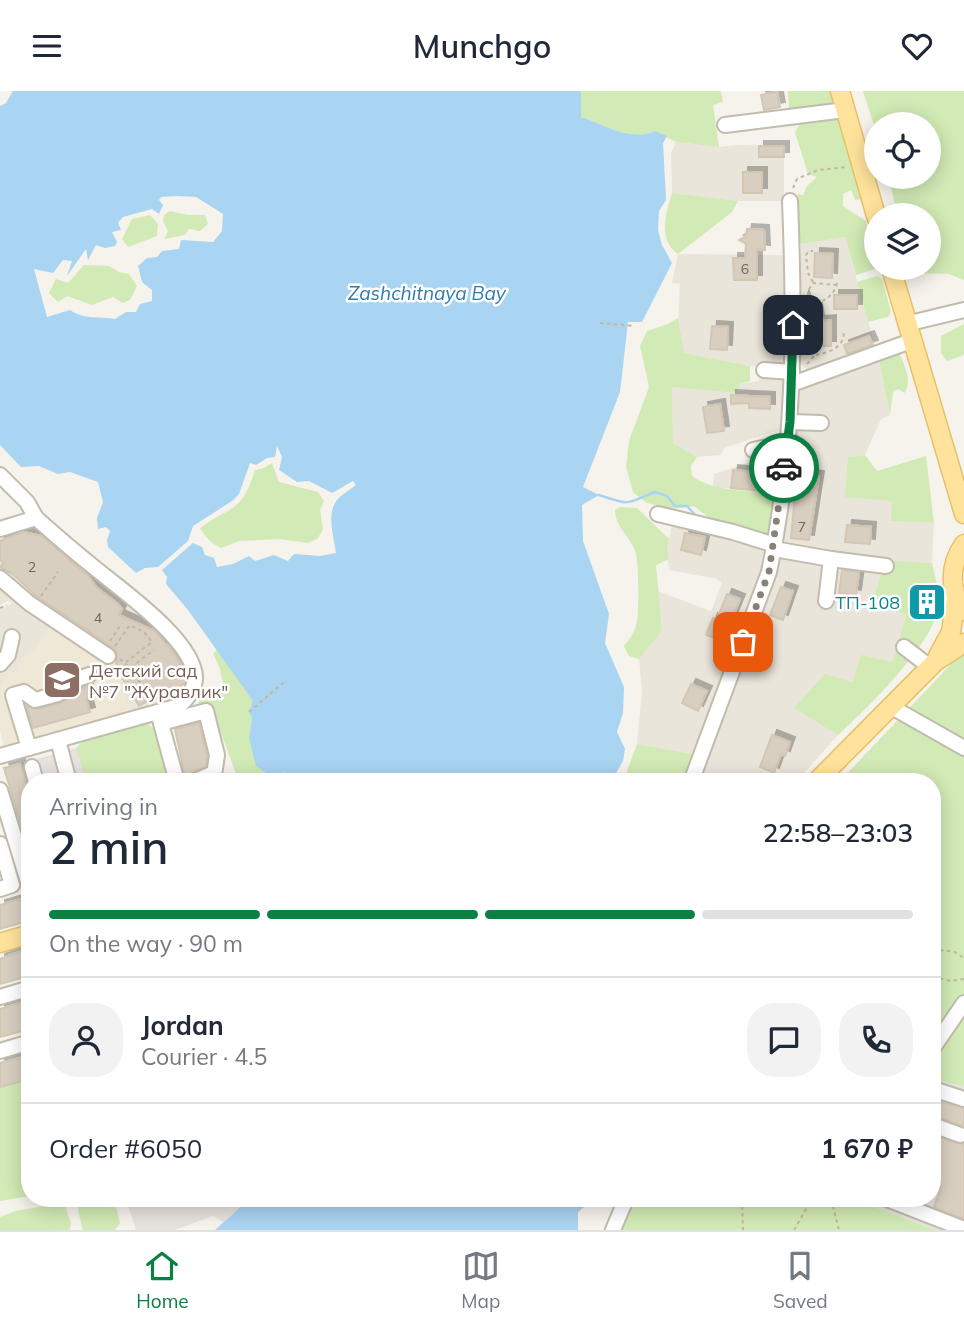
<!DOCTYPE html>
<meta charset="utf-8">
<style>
body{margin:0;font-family:Mulish,sans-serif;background:#f2f2f3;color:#1f2937;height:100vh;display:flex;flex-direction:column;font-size:26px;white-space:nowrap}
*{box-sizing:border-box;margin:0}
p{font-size:23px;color:#747a83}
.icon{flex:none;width:38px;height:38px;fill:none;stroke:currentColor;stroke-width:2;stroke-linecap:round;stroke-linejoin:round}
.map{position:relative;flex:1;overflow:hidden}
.side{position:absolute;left:21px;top:682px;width:920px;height:434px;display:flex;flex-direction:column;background:#fff;border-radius:28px;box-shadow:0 4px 18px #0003}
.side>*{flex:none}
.fabs{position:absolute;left:864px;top:21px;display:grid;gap:14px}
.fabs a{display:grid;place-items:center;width:77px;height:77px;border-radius:50%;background:#fff;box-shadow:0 4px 18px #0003;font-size:35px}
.pin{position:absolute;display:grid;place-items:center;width:60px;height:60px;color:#fff;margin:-30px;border-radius:14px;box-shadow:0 4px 10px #0006}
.courier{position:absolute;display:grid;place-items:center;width:70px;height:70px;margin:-35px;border:5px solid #0b8043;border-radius:50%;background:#fff;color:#222;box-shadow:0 2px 9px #0007}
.headline em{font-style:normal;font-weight:600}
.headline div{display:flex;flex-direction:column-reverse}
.headline{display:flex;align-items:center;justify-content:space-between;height:119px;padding:0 28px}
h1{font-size:46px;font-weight:600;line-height:52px}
.bar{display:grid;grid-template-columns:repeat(4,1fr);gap:10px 7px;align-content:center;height:84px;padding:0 28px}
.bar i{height:9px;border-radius:5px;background:#e0e1e3}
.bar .current{background:#0b8043}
.bar p{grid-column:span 4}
.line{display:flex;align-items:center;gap:18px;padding:0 28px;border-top:2px solid #e0e1e3}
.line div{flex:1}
.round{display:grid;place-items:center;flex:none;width:74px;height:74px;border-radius:28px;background:#f2f2f3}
header{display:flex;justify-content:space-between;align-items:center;height:91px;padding:0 28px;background:#fff;font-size:32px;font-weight:600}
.tabs{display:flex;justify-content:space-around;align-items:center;height:98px;border-top:2px solid #e0e1e3;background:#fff;font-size:19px;color:#747a83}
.tabs a{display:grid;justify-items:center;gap:4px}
.tabs .current{color:#0b8043}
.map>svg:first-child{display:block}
.residential{fill:#eae5da}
.industrial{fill:#e6e2dd}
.education{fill:#efe8d6}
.green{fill:#d2eab5}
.water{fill:#a9d4f2;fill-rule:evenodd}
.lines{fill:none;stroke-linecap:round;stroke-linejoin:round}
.stream{stroke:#a9d4f2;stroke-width:2.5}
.building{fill:#d8cfc1;stroke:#d3c7b4;stroke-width:2;filter:url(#shadow)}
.minor-casing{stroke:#c2bbae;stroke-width:18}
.major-casing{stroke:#e6c16a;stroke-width:21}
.path{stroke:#c4b79f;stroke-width:2;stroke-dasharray:3.5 3.5;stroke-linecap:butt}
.minor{stroke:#fff;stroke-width:14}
.major{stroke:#ffe39c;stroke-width:18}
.done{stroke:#878178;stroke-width:7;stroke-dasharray:0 12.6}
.route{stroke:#0b8043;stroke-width:9}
.labels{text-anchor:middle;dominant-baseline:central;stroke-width:5;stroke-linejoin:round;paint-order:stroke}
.number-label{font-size:14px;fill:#6e675b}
.culture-label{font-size:18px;fill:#0d838f;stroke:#fff;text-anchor:end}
.education-label{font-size:18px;fill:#785e54;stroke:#fff;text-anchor:start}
.water-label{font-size:19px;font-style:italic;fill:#2e7ab2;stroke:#fff}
</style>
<header><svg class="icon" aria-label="menu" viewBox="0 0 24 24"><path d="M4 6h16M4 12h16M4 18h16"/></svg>Munchgo<svg class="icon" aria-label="heart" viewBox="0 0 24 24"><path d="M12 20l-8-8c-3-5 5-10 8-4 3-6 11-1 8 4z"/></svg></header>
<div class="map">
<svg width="964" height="1139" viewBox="0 0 964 1139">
<defs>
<filter id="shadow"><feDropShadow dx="5" dy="-5" stdDeviation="0" flood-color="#0004"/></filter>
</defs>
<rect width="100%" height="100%" fill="#f6f3ec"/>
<!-- residential -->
<g class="residential">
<path d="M676,51L719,56L737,54L784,55V110H738L672,102L671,62Z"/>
<path d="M845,146L875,255L809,280L800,273L801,153Z"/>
<path d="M678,163L784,164L783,272L759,271V275H750L683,262L678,227L680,193L672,192Z"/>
<path d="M879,269L890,324L881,328L865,364L848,366L893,410L892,430L934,432L932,472L885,469L872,513L906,524L892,572L795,617L838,644L796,691H697L775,485L784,453L799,298Z"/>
<path d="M759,287L783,289L782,338L724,357L721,364L697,366L673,352L672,295L735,302L739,293L759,290Z"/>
<path d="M780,361L773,402L713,396L714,383Z"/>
<path d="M672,434L761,455L766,462L743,532L693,663L637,653L642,600L639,568L662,540L658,500L711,520L722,492L717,488L669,479L667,459Z"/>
<path d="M19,437L38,439L48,446L161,541L184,568L190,592L174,613L131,622L33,561L20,579L9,583L0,596V518L12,513L8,510L0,514V445L8,439Z"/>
</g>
<!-- industrial -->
<g class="industrial">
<path d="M76,657L86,691H30V771L4,677Z"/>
<path d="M933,989L964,995V1139H935L853,1108H933Z"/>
<path d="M126,1108H249L223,1131L213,1125L175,1139H136Z"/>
</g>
<!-- education -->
<path class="education" d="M50,534L113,574L131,622L4,656L0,639V596L9,583L20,579L18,573L26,563L33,561Z"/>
<!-- green -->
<g class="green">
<path d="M581,0H721L723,11L713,14L719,56L676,51L655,40C629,51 606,34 581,26Z"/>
<path d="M788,0H831L863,108L855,109L851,99L843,103V115L866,130L878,177L856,184L845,146L801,153L798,147V102L803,105L806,96L817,86L808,83L795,41L800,33L801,22L789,18Z"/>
<path d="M863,0H964V189L949,183L917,182L915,177H929V124H897L889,86H929V33H877V44Z"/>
<path d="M672,102H673L738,110L732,121L678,163C657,148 666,122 672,102Z"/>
<path d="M170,120L188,124H205L208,133L200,140L189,138L185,144L164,148L168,140L163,131L164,124Z"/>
<path d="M150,124L158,133L157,145L128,156L122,148L132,128Z"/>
<path d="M84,174L109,175L119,181L129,183L137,195L130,209L123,212L113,206L92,214L67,205L58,211L49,202L56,188L68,192Z"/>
<path d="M877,185L882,188L891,221L888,226L868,231L857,191Z"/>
<path d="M678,227L684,262L750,275V290L740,293L736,302L672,296L673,352L697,366L691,375L692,385C714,401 746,399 773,402L770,444L764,446L712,429L694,415L671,418L647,412L633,401L626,376L629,350L649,296L640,255L647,240L668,233Z"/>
<path d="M964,233V264L947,270L941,262V245Z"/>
<path d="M900,263C905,277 912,288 905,302L898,298L893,301L890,324L879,269Z"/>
<path d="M865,364L877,380L926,365L934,432L891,430L892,410L845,406L848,366Z"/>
<path d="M272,372L279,391L318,401L324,410L320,419L323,439L317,448L308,452L280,448L239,450L221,457C211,452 206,447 200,437C233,413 241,423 255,379L264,377Z"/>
<path d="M620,416L637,417L669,448L667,459L669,468L656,474L662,540L639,568L629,565L624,555C630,548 635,541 637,531C639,518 639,470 635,459C629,445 615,435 615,419Z"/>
<path d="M885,469L932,472C936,488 940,503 937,521C931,554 864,621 838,644L794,617L825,583L852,591L861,564L892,571L906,524L872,513Z"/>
<path d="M217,559L254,611L249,620L252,627L249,647L285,681L292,691H239L211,615L199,617V605L224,599L220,578L213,562Z"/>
<path d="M964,564V995L933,989V691H839L954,570Z"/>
<path d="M147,632L156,639L167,686L163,691H86L76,657L82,651Z"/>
<path d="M637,653L693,663L686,684L678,691H623Z"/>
<path d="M30,988V1007L27,1008L30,1019V1105L0,1110V996Z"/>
<path d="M80,1108H109L117,1119L120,1132L115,1139H83L78,1120Z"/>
<path d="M625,1108H853L935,1139H620Z"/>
<path d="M64,1112L71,1132L70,1139H0V1126L15,1120Z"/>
</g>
<!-- water -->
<g class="water">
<path d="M13,0H581V26C606,34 629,51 655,40L667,45L663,52L666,109L659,120L658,139L662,154L672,172L642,231H628L620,301L583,396L599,404L582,414L583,450L609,523L605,552L624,596L623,622L617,641L625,658L623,670L611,691H292L285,681L273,687L256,675L249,647L252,627L249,621L253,610L188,519L166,493L167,486L162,479L193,452L202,456L205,464L214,467L217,476L233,473L249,465L255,470L274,464L288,470L294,463L320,465L336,462C334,446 326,423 337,409C342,403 350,399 356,394L353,390L332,402L309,390L297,391L279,379L282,366L277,355L275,366L267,367L256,374L250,372L239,403L232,410L193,435L188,450L158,476L145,477L136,482L108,456L107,449L110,440L106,436L98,438L97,427L103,411L98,391L70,381L58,383L39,375L21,376L0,354V15L6,12ZM178,105L196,106L223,123L222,140L213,151L181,149L179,158L162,160L157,166L147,167L138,175L142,191L152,199V210L140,213L136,221H126L115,228C98,225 85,229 70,219L47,226L34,178L53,182L63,169L72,170L67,185L86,158L88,169L96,154L105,157L115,155L117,151L112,141L121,139L118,132L123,126L152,118L159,123L163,114L159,109L161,106Z"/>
<path d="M249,1108H584V1116L578,1121V1139H215Z"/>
</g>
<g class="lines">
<!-- stream -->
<path class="stream" d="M599,404C632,415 625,413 655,401L667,405L675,415H687L697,426"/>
</g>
<!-- building -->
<g class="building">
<path d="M777,1L780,16L764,19L761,4Z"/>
<rect x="759" y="55" width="25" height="11"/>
<rect x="743" y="81" width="19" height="21"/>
<path d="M747,138L764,139L765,159L757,158V189H734L733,167H745L746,153L739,149L746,145Z"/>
<path d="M815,162L833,163L832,187L814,186Z"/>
<rect x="834" y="204" width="23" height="14"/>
<path d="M804,205L808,217H817L819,230L831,229V255H812V237H802V211Z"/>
<path d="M712,235L728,236L727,259L710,258Z"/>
<path d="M869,245L873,254L847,263L844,254Z"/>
<path d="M731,304L770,306V318L749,317V312L731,313Z"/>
<path d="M720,313L724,340L707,342L703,316Z"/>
<path d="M733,379L764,382L762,400L731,397Z"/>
<path d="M797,382L819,385L809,449L791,447Z"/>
<path d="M847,434L871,436L870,453L845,451Z"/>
<path d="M23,441L42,445L88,485L97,497L118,513L122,518L119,524L155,540L167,555L168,554L183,576L185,588V592L171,602L173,605L161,610L155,606L139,615L119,581L116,571L117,561L114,557L35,504L13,483L0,476L4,472L0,469V450Z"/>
<path d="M685,442L705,446L701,464L681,459Z"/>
<path d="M842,479L859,481L856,504L839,502Z"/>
<path d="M781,496L793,500L783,529L770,524Z"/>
<path d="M727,503L740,508L730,533L734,535L728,552L706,544L713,527L717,528Z"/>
<path d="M691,593L707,600L698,620L682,612Z"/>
<path d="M87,595L90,605L86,607L90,621L33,637L26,615L37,618L60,612Z"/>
<path d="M199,632L207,664L206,675L185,685L175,638Z"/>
<path d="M772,644L790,651L785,665L781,663L774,682L760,676Z"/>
<path d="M20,673L30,708L29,760L4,677Z"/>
<path d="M21,808L27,830L0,838V814Z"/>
<path d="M30,857V888L22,889L21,887L0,893V868Z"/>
<path d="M30,909V938L0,946V918Z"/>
<path d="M30,964V988L0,996V972Z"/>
<path d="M935,1009L964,1017V1035L933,1025Z"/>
<path d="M933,1044L964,1054V1128L934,1116L941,1096L933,1094Z"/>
</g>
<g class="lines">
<!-- minor casing -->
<g class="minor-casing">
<g id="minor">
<path d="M725,34L845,19"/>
<path d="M906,233L964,219"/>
<path d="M764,279L792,281"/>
<path d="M792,293L911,250"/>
<path d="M790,331L821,332"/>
<path d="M753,359L787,352"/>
<path d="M0,384L27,411L36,427C54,443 71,458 90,473C117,496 195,549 195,587C195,599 187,608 179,615L0,665"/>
<path d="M658,423L733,441L775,454"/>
<path d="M0,438L36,427"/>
<path d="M774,458L831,468L886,475"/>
<path d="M0,487L29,512L108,565"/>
<path d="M826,510L831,468"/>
<path d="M936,511L956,507"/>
<path d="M904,556L930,576"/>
<path d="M0,573L8,564L12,546"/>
<path d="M890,615L964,657"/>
<path d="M159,625L177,691"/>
<path d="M161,632L206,620L217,664L213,691"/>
<path d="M58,649L69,691"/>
<path d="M29,657L13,604L24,601L35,609L58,603L78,588L89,584"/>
<path d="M32,676L36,691"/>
<path d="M193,691L212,683"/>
<path d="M691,691L769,481C795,359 795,234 790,110"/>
<path d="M0,699L30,797"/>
<path d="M0,753L12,794L0,798"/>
<path d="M0,906L30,897"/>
<path d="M933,957L964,912"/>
<path d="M0,960L30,951"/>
<path d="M933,998L964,1008"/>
<path d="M933,1034L960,1044"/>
<path d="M887,1108L964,1138"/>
<path d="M613,1139L626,1108"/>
</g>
</g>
<!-- major casing -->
<g class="major-casing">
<g id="major">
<path d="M840,0L877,128"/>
<path d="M891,177L964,423"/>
<path d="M964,453C949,474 949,500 964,520"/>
<path d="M938,565L951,541L956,507"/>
<path d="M816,691L935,571L964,552"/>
<path d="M0,852L30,843"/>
</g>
</g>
<!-- path -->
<g class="path">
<path d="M793,97L797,88L818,79L846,76"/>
<path d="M813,191L808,182L806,164L809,160H813"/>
<path d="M837,194L813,192L808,200L809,209L820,211C831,206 835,201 838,189"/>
<path d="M600,232L635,235"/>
<path d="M805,240L808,257L815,264C828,262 844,257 844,241"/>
<path d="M807,273L815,264"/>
<path d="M41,505L58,481"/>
<path d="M0,517L7,514"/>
<path d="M110,550L122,532"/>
<path d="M115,555L130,534L144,541L152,551L126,571"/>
<path d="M120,568L132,579L152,611"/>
<path d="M131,576L154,559"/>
<path d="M249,621L284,591"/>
<path d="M933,858L955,861L964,867"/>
<path d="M933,886L951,890L964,888"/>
<path d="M742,1108L743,1139"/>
<path d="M831,1108L839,1139"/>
<path d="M794,1139L812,1108"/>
</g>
<!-- minor -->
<use href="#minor" class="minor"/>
<!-- major -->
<use href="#major" class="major"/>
</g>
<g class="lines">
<!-- done -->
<path class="done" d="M743,551L769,481L784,377"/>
<!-- route -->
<path class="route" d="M784,377L790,331L793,234"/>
</g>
<!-- icons -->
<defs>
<g id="building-square" transform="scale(2.0125)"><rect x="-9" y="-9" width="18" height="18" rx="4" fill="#0f9aa8" stroke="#fff"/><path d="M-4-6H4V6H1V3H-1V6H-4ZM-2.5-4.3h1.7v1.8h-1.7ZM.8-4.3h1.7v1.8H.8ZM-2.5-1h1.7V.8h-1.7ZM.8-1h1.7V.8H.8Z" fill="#fff"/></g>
<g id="school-square" transform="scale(2.0125)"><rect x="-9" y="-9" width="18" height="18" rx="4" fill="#8d6e63" stroke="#fff"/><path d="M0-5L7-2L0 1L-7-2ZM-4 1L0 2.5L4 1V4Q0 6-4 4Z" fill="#fff"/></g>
</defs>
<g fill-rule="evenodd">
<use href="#building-square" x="927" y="511"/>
<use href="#school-square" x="62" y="589"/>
</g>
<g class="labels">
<!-- number labels -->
<g class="number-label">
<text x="745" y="178">6</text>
<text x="802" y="436">7</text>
<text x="32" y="476">2</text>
<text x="98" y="527">4</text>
</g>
<!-- culture labels -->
<g class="culture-label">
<text x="900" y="511">ТП-108</text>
</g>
<!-- education labels -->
<g class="education-label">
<text x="89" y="579">Детский сад<tspan x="89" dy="21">№7 "Журавлик"</tspan></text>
</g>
<!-- water labels -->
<g class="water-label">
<text x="427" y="202">Zashchitnaya Bay</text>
</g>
</g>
</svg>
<div class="fabs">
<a><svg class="icon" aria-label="locate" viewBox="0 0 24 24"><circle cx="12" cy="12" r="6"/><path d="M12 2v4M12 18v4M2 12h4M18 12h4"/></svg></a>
<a><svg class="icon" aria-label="layers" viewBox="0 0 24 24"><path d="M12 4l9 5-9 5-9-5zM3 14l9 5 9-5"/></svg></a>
</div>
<div class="pin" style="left:743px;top:551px;background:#ea580c"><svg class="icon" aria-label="bag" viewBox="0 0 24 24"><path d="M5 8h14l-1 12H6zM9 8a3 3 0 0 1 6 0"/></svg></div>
<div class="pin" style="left:793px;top:234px;background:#1f2937"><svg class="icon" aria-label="home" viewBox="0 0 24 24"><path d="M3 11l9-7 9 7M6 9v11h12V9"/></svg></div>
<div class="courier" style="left:784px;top:377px"><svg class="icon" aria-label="car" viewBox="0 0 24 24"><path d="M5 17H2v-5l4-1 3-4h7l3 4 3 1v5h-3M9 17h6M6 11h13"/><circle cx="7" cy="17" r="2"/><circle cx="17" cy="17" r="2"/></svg></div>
<section class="side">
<div class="headline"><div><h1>2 min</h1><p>Arriving in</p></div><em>22:58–23:03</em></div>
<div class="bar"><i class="current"></i><i class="current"></i><i class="current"></i><i></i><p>On the way · 90 m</p></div>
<div class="line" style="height:126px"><a class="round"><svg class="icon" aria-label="person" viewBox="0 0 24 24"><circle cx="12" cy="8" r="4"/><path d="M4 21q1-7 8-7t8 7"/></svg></a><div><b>Jordan</b><p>Courier · 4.5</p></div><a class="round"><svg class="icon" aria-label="chat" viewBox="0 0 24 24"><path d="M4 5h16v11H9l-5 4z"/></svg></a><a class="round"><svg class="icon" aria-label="phone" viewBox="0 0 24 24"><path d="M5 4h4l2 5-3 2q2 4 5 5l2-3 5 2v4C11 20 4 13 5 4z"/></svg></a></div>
<div class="line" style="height:91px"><div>Order #6050</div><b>1 670 ₽</b></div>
</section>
</div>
<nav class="tabs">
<a class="current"><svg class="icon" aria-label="home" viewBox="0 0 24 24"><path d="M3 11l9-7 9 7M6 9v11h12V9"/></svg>Home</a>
<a><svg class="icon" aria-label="map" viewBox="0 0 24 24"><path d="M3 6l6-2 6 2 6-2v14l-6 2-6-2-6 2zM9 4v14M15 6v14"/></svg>Map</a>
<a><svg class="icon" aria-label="saved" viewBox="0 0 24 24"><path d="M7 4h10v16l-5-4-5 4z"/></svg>Saved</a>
</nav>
